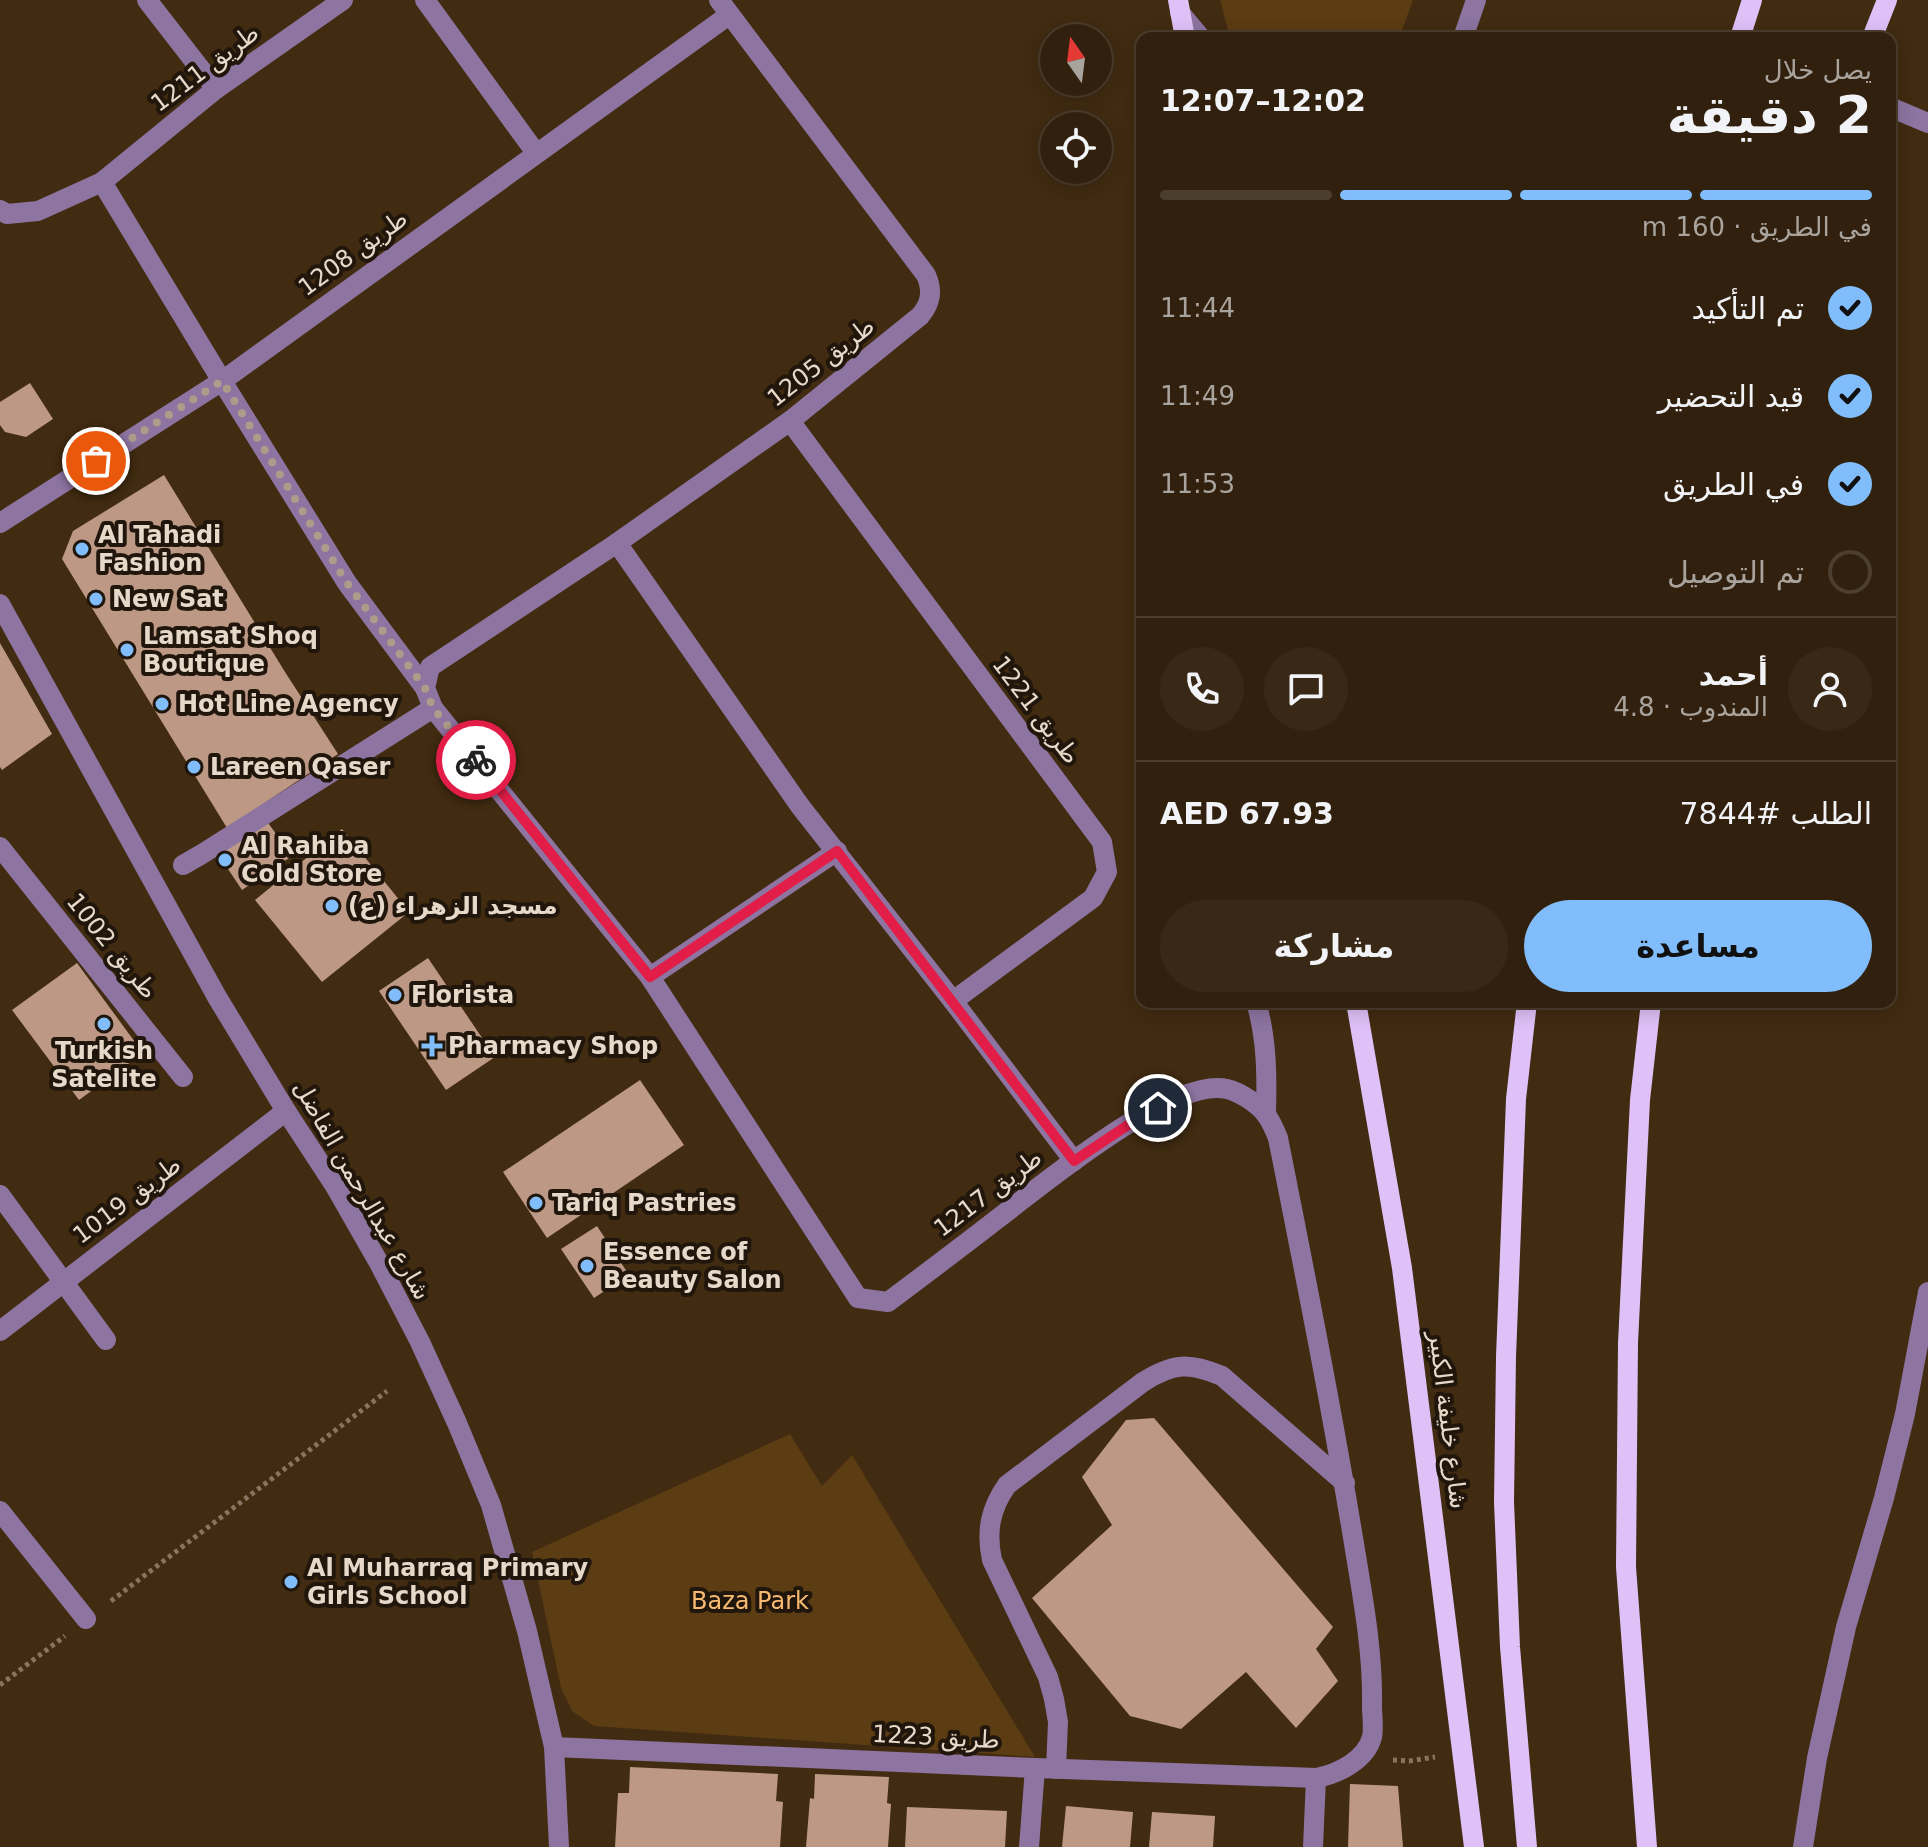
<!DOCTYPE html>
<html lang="ar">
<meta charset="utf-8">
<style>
body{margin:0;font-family:"DejaVu Sans","Noto Naskh Arabic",sans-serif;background:#392816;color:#f1f3f6;direction:rtl;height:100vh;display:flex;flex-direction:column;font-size:30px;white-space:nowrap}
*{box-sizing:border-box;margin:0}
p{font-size:26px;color:#a8a39d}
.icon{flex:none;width:44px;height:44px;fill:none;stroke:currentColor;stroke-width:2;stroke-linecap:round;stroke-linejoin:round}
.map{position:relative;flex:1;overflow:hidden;direction:ltr}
.panel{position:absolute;left:1136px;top:32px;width:760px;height:976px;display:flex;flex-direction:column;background:#31200d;border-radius:16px;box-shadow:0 4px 20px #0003,0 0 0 2px #4c3e2e;direction:rtl}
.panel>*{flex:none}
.needle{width:52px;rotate:346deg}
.fabs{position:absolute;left:1040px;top:24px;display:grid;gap:16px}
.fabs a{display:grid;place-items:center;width:72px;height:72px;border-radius:50%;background:#31200d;box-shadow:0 4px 20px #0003,0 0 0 2px #4c3e2e;font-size:40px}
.pin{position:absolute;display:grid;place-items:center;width:68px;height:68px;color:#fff;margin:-34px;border:4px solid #fff;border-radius:50%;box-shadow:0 2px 8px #0007}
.courier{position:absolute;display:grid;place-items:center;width:80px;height:80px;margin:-40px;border:6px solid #e11d48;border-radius:50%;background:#fff;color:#222;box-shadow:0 2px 10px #0007}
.headline em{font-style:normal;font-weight:700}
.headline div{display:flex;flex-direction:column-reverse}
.headline{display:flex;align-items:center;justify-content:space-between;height:136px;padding:0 24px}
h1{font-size:52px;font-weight:700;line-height:60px}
.bar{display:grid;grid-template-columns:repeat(4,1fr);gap:12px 8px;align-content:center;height:96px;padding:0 24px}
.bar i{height:10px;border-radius:6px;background:#4c3e2e}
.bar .current{background:#80bdfa}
.bar p{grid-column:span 4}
.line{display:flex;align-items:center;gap:20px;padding:0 24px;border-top:2px solid #4c3e2e}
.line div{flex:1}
.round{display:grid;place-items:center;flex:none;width:84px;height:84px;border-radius:42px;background:#392816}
ol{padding:0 24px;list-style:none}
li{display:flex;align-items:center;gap:24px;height:88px}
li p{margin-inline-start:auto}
li .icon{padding:8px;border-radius:50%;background:#80bdfa;color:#111;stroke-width:4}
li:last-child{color:#a8a39d}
li i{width:44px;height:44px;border:4px solid #4c3e2e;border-radius:50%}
.primary-button{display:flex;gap:16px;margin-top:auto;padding:16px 24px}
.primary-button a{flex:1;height:92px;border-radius:48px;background:#80bdfa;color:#111;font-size:32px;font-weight:700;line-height:92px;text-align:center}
.primary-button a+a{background:#392816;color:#f1f3f6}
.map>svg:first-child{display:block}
.green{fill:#5b3c13}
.building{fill:#bd9985}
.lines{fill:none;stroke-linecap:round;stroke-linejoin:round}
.path{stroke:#877560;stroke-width:5;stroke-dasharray:4 4;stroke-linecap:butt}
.minor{stroke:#8d74a1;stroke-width:20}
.major{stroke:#dfc1f8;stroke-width:20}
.done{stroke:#ad9c89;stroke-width:8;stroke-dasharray:0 14.4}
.route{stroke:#e11d48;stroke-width:10}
.poi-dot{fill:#80bdfa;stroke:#20160b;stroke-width:3}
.labels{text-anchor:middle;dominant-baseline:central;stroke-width:8;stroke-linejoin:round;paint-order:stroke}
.street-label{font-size:24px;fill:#e7d9ca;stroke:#20160b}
.poi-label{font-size:24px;font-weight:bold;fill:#e7d9ca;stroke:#20160b;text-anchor:start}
.park-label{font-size:24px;fill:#f8ba71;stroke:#20160b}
</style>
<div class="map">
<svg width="1928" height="1847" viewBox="0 0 1928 1847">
<rect width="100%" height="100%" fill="#412b11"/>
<!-- green -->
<g class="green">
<path d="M1220,0H1413L1401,33L1411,38H1230Z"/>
<path d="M790,1434L822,1486L852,1455L1035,1757L594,1726L572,1711L561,1688L532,1552Z"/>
</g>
<!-- building -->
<g class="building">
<path d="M30,383L53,419L26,437L5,432L0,425V402Z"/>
<path d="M164,475L285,672L338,754L227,828L62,559L73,531Z"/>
<path d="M0,643L52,734L2,770L0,767Z"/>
<path d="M266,820L292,856L242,890L218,854Z"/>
<path d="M342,829L409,912L322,982L255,900Z"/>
<path d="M428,958L495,1057L446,1090L379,991Z"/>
<path d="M77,963L143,1053L79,1100L12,1010Z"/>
<path d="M640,1080L684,1145L547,1238L503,1172Z"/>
<path d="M597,1226L629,1275L594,1298L561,1249Z"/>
<path d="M1154,1418L1333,1627L1316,1649L1338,1681L1296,1728L1246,1672L1181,1729L1130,1716L1032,1598L1112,1525L1082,1477L1126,1420Z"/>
<path d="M630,1767L778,1774L776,1801L783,1802L780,1847H615L618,1793H629Z"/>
<path d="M815,1774L889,1777L887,1803L891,1804L888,1847H806L810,1798L814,1799Z"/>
<path d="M1350,1784L1398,1786L1403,1847H1348Z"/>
<path d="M1066,1806L1133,1812L1130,1847H1062Z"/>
<path d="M907,1807L1007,1811L1005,1847H905Z"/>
<path d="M1152,1812L1215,1816L1213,1847H1149Z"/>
</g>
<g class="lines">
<!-- path -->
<g class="path">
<path d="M111,1601L387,1391"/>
<path d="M0,1685L65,1636"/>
<path d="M1393,1760L1409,1761L1435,1757"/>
</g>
<!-- minor -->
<g class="minor">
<path d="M147,0L216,89"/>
<path d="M425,0L536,153"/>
<path d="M1180,13L1201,38"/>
<path d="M1463,38L1476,0"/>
<path d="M1890,107L1928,123"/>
<path d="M102,182L222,381L347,583L425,688"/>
<path d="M0,210L7,214L38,211L102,182L216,89L343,0"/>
<path d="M790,421L1102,842L1107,872L1093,898L953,1001"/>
<path d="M0,523L222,381L729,15"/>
<path d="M617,543L800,806L953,1001L1074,1161"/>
<path d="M0,604L217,997L286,1111L335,1186L379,1263L420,1342L457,1423L491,1505L527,1631L554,1747L559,1847"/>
<path d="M0,847L183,1077"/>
<path d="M183,865L202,854L433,708"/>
<path d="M650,977L837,851"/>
<path d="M1256,1002C1267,1039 1267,1076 1266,1114"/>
<path d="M0,1195L106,1340"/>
<path d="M0,1331L286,1111"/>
<path d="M0,1511L86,1619"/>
<path d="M554,1747L1035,1768L1316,1778C1338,1774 1366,1760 1372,1737C1374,1728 1372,1716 1372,1706C1373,1658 1365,1610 1357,1562C1334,1420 1306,1279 1278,1138C1275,1131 1272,1123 1267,1116C1260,1105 1240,1092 1227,1089C1172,1076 1040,1187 996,1220C960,1248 924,1275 888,1302L858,1298L650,977L433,708L425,688L430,667L617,543L790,421L920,316C931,303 933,291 926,275L719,0"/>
<path d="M1056,1769L1058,1722L1054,1699L1048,1677L992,1560C986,1532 990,1509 1007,1485L1143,1382C1173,1363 1189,1362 1222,1376L1345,1483"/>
<path d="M1029,1847L1035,1768"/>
<path d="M1313,1847L1316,1778"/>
<path d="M1803,1847L1817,1758L1846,1627L1884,1498L1905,1414L1928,1292"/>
</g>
<!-- major -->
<g class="major">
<path d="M1178,0L1185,38"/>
<path d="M1740,38L1752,0"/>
<path d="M1872,38L1887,0"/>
<path d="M1356,1002L1402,1268L1474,1847"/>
<path d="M1527,1002L1516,1099L1506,1357L1504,1502L1510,1647L1527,1847"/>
<path d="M1647,1847L1626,1567L1628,1343L1640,1100L1651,1002"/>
</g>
</g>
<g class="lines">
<!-- done -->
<path class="done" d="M96,461L222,381L347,583L425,688L433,708L476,760"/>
<!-- route -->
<path class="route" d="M476,760L650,977L837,851L1074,1161L1140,1117L1158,1108"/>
</g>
<!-- markers -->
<g class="poi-dot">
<circle cx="82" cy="549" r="8"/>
<circle cx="96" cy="599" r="8"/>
<circle cx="127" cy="650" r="8"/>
<circle cx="162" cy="704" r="8"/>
<circle cx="194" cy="767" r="8"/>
<circle cx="225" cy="860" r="8"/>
<circle cx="332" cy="906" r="8"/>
<circle cx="395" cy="995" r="8"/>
<circle cx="104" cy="1024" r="8"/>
<path d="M428 1034h8v8h8v8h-8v8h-8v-8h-8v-8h8z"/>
<circle cx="536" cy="1203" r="8"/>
<circle cx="587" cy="1266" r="8"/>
<circle cx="291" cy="1582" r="8"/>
</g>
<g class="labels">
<!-- street labels -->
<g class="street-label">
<text transform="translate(205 68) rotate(-37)">طريق 1211</text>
<text transform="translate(353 253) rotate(-36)">طريق 1208</text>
<text transform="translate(821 362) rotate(-38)">طريق 1205</text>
<text transform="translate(1036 710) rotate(53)">طريق 1221</text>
<text transform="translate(112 946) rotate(51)">طريق 1002</text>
<text transform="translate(362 1190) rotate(60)">شارع عبدالرحمن الفاضل</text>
<text transform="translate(988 1193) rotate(-37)">طريق 1217</text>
<text transform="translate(127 1200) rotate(-37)">طريق 1019</text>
<text transform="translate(1448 1420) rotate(83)">شارع خليفة الكبير</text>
<text transform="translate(936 1737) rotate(3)">طريق 1223</text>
</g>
<!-- poi labels -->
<g class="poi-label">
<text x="98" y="535">Al Tahadi<tspan x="98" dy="28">Fashion</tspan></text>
<text x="112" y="599">New Sat</text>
<text x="143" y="636">Lamsat Shoq<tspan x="143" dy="28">Boutique</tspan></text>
<text x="178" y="704">Hot Line Agency</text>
<text x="210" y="767">Lareen Qaser</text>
<text x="241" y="846">Al Rahiba<tspan x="241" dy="28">Cold Store</tspan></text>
<text x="348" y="906">مسجد الزهراء (ع)</text>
<text x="411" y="995">Florista</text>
<text x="448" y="1046">Pharmacy Shop</text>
<text x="104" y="1051" text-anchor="middle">Turkish<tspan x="104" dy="28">Satelite</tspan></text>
<text x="552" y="1203">Tariq Pastries</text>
<text x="603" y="1252">Essence of<tspan x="603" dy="28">Beauty Salon</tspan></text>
<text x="307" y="1568">Al Muharraq Primary<tspan x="307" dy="28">Girls School</tspan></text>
</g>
<!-- park labels -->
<g class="park-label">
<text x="750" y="1601">Baza Park</text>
</g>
</g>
</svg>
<div class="fabs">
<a><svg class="needle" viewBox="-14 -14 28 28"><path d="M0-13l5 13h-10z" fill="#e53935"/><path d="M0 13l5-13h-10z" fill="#a8a39d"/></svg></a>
<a><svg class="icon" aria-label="locate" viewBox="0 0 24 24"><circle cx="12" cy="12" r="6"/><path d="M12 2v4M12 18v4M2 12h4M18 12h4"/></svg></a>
</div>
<div class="pin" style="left:96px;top:461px;background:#ea580c"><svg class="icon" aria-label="bag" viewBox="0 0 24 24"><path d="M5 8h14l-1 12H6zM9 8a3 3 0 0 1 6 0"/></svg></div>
<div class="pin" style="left:1158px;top:1108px;background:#1f2937"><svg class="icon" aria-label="home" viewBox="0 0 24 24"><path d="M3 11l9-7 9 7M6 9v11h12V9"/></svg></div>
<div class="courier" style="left:476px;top:760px"><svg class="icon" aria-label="bike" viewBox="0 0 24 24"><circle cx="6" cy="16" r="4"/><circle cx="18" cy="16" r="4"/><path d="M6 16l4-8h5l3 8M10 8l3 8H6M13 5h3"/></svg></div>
<section class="panel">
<div class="headline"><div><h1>2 دقيقة</h1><p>يصل خلال</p></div><em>12:02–12:07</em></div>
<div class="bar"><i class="current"></i><i class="current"></i><i class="current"></i><i></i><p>في الطريق · 160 m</p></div>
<ol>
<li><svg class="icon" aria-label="check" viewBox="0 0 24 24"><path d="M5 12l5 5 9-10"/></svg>تم التأكيد<p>11:44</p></li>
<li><svg class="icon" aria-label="check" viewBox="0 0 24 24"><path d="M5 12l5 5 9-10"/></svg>قيد التحضير<p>11:49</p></li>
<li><svg class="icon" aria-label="check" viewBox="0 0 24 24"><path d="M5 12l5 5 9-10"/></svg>في الطريق<p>11:53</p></li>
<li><i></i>تم التوصيل</li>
</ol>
<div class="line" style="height:144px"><a class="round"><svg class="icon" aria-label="person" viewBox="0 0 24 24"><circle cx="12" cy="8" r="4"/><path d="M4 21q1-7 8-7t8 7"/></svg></a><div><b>أحمد</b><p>المندوب · 4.8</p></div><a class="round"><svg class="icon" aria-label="chat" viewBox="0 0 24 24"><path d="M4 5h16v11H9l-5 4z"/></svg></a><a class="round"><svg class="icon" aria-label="phone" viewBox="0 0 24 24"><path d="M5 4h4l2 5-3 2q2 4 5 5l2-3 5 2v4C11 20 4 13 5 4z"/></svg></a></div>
<div class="line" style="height:104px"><div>الطلب #7844</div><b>AED 67.93</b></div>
<div class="primary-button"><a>مساعدة</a><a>مشاركة</a></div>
</section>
</div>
